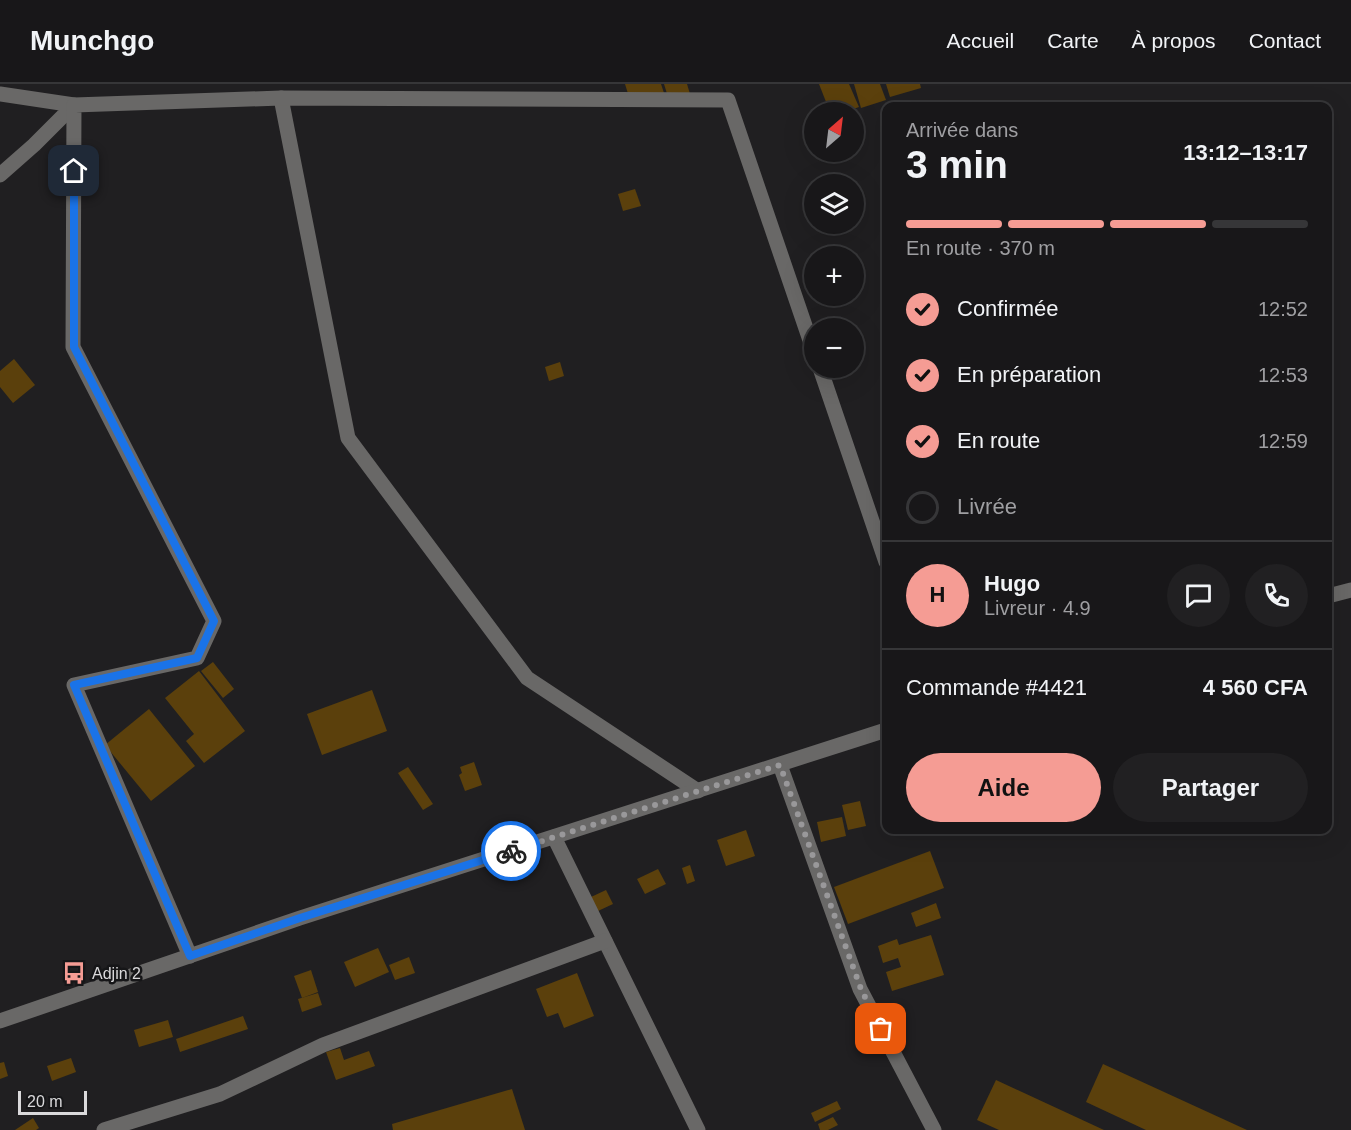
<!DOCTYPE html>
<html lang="fr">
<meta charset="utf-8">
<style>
body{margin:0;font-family:Helvetica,sans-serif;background:#212022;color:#f1f3f6;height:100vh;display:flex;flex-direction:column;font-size:22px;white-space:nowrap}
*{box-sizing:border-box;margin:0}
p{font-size:20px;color:#9f9fa2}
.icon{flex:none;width:33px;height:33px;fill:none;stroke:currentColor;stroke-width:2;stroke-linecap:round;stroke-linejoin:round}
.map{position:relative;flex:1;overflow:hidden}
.side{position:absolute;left:882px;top:18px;width:450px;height:732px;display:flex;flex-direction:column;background:#181719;border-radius:12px;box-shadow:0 6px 24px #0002,0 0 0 2px #363638}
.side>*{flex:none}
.needle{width:39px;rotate:28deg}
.fabs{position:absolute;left:804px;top:18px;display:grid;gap:12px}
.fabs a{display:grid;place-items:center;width:60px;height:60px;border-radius:50%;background:#181719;box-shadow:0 6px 24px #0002,0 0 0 2px #363638;font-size:30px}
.scale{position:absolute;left:18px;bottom:15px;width:69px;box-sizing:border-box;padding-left:6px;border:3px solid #dad9db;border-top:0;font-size:16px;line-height:21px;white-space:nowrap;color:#dad9db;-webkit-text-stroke:4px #161618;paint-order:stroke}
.pin{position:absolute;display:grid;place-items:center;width:51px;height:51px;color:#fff;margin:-26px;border-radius:12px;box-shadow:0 3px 9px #0006}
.courier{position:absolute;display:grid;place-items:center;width:60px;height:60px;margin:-30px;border:4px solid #1a73e8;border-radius:50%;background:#fff;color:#222;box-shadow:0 2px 8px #0007}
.headline em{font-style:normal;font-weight:700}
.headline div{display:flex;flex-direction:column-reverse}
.headline{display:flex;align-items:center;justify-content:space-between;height:102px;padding:0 24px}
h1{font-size:39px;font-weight:700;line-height:45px}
.bar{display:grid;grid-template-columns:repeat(4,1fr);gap:9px 6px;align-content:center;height:72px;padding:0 24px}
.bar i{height:8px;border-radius:4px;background:#363638}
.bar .active{background:#f59c94}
.bar p{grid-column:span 4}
.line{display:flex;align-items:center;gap:15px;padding:0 24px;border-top:2px solid #363638}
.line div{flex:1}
.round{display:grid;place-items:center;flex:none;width:63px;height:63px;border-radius:32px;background:#212022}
ol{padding:0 24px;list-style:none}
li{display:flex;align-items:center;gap:18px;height:66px}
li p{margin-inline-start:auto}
li .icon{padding:6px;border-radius:50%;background:#f59c94;color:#111;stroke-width:4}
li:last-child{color:#9f9fa2}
li i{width:33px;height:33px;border:3px solid #363638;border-radius:50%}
.action{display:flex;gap:12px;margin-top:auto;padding:12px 24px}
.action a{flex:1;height:69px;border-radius:36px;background:#f59c94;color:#111;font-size:24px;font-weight:700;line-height:69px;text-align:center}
.action a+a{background:#212022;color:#f1f3f6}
header{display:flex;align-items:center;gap:36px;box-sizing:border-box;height:84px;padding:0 30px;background:#181719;border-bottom:2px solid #363638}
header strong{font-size:28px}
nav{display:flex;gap:33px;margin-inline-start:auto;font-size:21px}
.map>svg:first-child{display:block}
.building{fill:#5b400c}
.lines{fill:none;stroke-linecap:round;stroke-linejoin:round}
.minor{stroke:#696867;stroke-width:15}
.done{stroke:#99989a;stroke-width:6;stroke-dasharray:0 10.8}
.route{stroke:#1a73e8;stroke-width:8}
.labels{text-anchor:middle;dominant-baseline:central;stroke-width:5;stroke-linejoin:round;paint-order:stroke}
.poi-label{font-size:16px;fill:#dad9db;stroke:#161618;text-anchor:start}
</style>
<header>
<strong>Munchgo</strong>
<nav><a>Accueil</a><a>Carte</a><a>À propos</a><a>Contact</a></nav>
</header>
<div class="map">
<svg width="1351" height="1046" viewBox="0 0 1351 1046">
<rect width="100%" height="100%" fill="#201f21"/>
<!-- building -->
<g class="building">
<path d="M625,0H661L664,9L631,19Z"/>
<path d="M664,0H687L690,10L669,16Z"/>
<path d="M819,0H849L859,23L845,28H830Z"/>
<path d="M854,0H880L886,16L861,24Z"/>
<path d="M886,0H920L921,4L890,13Z"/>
<path d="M635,105L641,122L623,127L618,110Z"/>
<path d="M14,275L35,301L13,319L0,303V287Z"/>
<path d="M560,278L564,292L549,297L545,283Z"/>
<path d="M213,578L234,605L223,614L201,587Z"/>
<path d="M199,587L245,647L204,679L186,657L194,650L165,614Z"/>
<path d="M372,606L387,647L322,671L307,630Z"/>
<path d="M149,625L195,682L151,717L105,661Z"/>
<path d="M474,678L482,701L465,707L459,691L462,689L460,683Z"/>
<path d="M408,683L433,720L423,726L398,689Z"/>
<path d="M860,717L866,742L848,746L842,721Z"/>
<path d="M842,733L846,752L821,758L817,738Z"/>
<path d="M746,746L755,772L726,782L717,756Z"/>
<path d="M930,767L944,804L848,840L834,803Z"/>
<path d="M690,781L695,797L687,800L682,784Z"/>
<path d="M658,785L666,800L645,810L637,795Z"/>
<path d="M606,806L613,820L598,827L591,813Z"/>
<path d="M936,819L941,834L916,843L911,829Z"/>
<path d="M931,851L944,891L892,907L886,888L901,883L898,874L883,879L878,862L897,855L899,861Z"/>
<path d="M378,864L389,888L355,903L344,878Z"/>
<path d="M409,873L415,889L395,896L389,881Z"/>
<path d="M311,886L318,908L302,914L294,892Z"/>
<path d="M577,889L594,932L564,944L558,929L547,933L536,905Z"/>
<path d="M318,909L322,921L302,928L298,915Z"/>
<path d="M243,932L248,945L180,968L176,955Z"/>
<path d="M168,936L173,953L139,963L134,946Z"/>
<path d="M340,964L344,976L369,967L375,982L336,996L326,968Z"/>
<path d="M71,974L76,988L52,997L47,982Z"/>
<path d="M4,978L8,992L0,995V979Z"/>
<path d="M1103,980L1247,1046H1146L1086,1018Z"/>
<path d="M996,996L1104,1046H999L977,1036Z"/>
<path d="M512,1005L525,1046H393L392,1040Z"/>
<path d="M837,1017L841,1025L815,1038L811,1029Z"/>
<path d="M833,1033L838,1041L828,1046H820L818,1040Z"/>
<path d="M33,1034L39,1044L36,1046H15Z"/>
</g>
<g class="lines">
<!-- minor -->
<g class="minor">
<path d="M0,10L74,21L34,61L0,91"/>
<path d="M281,14L348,354L527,594L698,707"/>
<path d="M820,284L886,478"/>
<path d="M1328,512L1351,506"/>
<path d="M780,681L860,905L934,1046"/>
<path d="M554,753L698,1046"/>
<path d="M190,872L74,601L197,574L214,537L73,263L74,21L281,14L728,16L814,268"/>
<path d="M0,937L300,834L886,646"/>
<path d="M104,1046L220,1010L323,961L605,857"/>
</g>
</g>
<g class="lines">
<!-- done -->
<path class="done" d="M511,767L780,681L861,905L881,945"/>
<!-- route -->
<path class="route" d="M74,87V263L214,537L197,574L74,601L190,872L300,834L511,767"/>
</g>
<!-- icons -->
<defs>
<g id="bus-bare" transform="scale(1.8)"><path d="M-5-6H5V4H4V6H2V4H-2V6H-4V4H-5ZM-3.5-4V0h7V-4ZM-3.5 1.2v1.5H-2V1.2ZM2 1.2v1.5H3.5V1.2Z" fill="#f59c94" stroke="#161618" stroke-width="2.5" paint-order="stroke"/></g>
</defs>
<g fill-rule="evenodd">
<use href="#bus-bare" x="74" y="889"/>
</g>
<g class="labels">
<!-- poi labels -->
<g class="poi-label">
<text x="92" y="889">Adjin 2</text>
</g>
</g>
</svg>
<div class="fabs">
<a><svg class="needle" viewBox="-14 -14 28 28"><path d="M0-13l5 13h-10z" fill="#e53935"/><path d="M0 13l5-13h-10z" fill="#9f9fa2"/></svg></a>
<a><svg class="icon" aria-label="layers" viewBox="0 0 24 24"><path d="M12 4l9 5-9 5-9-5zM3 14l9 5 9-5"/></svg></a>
<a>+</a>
<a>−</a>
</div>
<div class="scale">20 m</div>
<div class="pin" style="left:881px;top:945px;background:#ea580c"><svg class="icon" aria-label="bag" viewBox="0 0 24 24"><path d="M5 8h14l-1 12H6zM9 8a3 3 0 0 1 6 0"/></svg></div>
<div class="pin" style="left:74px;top:87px;background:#1f2937"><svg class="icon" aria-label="home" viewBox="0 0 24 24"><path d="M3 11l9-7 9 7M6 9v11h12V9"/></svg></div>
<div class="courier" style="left:511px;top:767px"><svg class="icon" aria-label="bike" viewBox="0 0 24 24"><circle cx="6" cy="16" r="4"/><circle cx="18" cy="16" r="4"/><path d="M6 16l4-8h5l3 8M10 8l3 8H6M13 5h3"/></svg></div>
<section class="side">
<div class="headline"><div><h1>3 min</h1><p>Arrivée dans</p></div><em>13:12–13:17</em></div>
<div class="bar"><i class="active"></i><i class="active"></i><i class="active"></i><i></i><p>En route · 370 m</p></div>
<ol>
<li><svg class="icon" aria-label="check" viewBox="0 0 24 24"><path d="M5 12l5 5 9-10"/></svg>Confirmée<p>12:52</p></li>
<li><svg class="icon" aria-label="check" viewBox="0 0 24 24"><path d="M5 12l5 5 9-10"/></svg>En préparation<p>12:53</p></li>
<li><svg class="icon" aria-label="check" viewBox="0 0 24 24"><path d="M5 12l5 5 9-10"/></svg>En route<p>12:59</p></li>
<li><i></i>Livrée</li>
</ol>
<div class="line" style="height:108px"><b class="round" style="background:#f59c94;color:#111">H</b><div><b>Hugo</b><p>Livreur · 4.9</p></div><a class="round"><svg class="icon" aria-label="chat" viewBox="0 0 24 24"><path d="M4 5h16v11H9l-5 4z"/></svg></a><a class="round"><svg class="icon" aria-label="phone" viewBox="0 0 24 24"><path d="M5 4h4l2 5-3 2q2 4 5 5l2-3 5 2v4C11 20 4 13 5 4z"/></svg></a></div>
<div class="line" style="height:78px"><div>Commande #4421</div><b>4 560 CFA</b></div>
<div class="action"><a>Aide</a><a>Partager</a></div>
</section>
</div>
